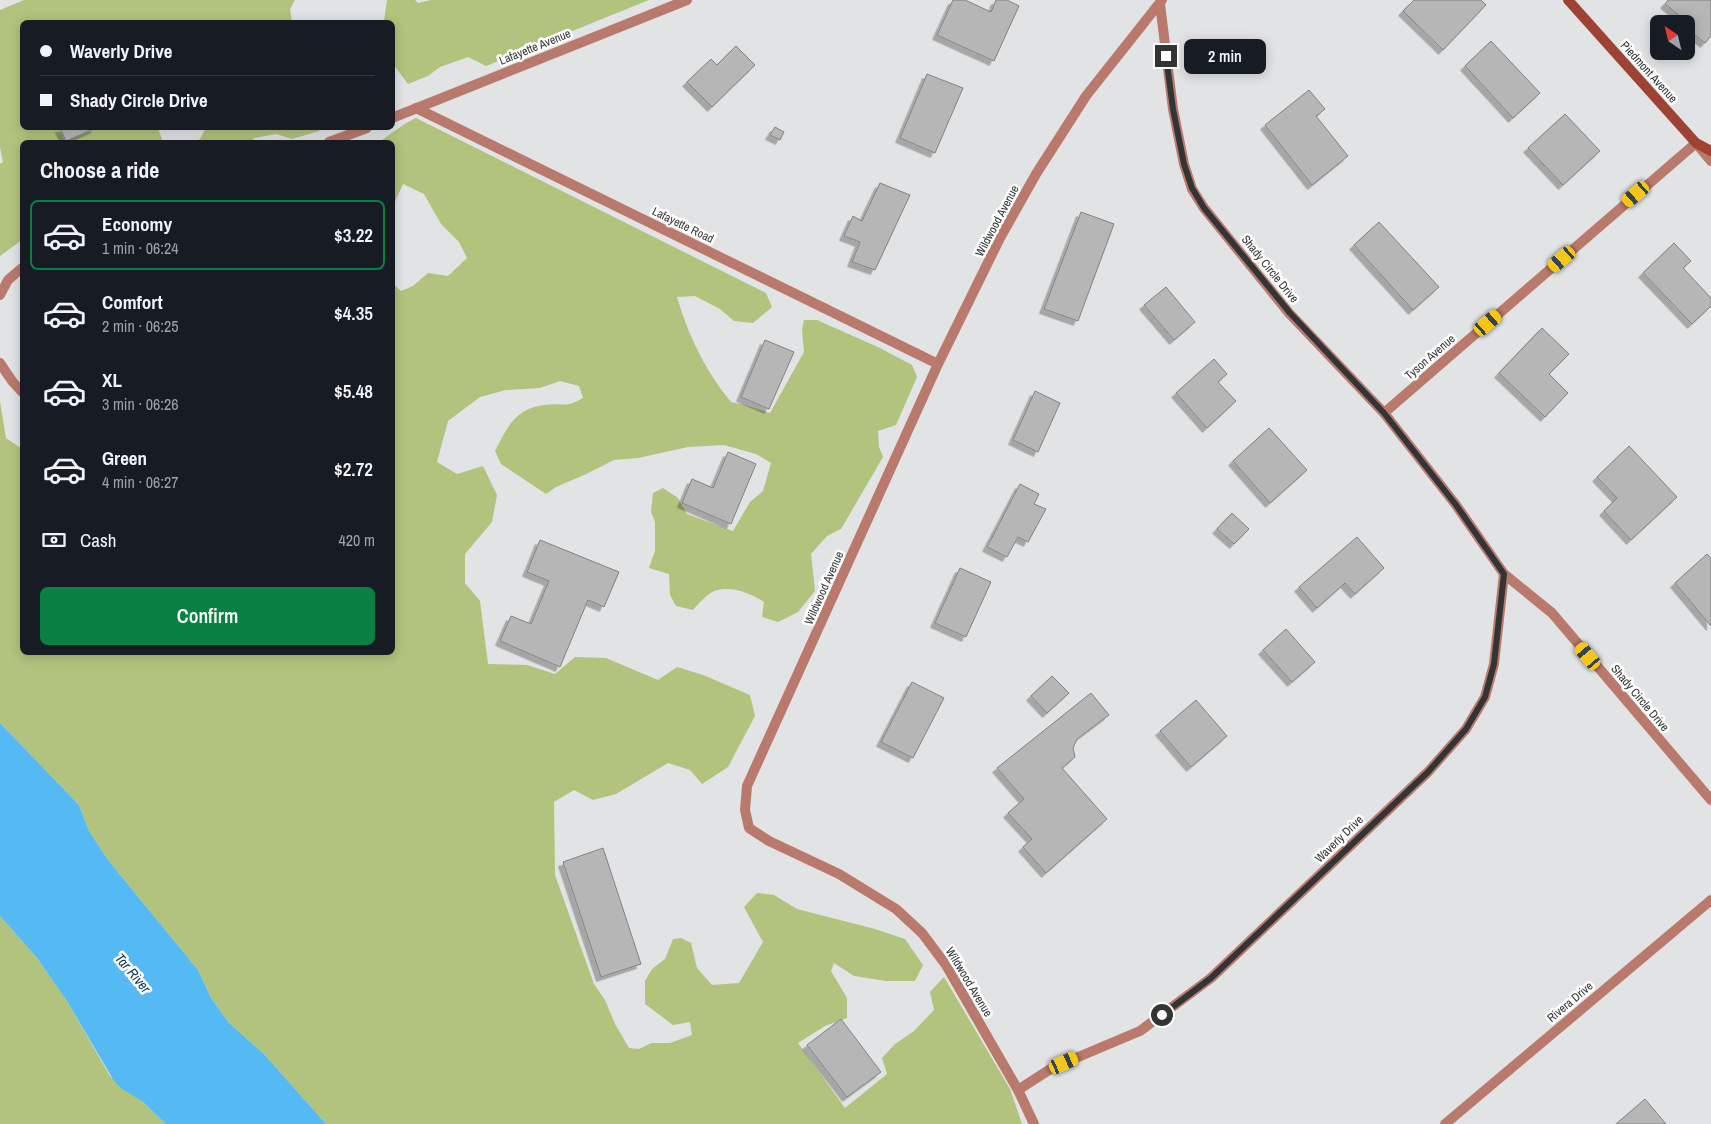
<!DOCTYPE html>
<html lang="en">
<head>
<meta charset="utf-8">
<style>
	:root { --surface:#171b24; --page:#20242c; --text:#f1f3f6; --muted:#9ea1a6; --line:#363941; --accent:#0b8043 }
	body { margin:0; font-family:"Archivo Narrow",sans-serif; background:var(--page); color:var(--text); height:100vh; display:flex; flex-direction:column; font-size:19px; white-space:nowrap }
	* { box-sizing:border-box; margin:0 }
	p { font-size:16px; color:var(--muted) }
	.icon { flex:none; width:28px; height:28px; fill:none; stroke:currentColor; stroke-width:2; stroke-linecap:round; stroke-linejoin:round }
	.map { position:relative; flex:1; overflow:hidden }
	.side { position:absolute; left:20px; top:140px; width:375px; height:515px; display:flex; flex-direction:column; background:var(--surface); border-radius:8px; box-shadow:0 2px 12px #0003 }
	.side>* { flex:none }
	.hud { position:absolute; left:20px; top:20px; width:375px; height:110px; border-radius:8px; box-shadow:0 2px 12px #0003; display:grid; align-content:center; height:110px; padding:0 20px; background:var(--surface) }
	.needle { width:32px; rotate:325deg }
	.fabs { position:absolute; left:1650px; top:15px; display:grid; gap:10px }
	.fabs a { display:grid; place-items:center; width:45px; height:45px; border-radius:8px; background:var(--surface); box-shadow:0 2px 12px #0003; font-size:25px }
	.end { position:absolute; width:22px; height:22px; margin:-11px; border:6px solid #333434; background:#fff; box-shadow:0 0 0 2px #fff }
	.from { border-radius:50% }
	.bubble { position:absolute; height:35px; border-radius:8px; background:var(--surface); box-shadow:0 2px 12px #0003; font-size:16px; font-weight:600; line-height:35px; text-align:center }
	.car { position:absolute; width:15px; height:30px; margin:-15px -8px; border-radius:6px; box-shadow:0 0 4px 1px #0007; background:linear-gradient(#f5c518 24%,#345 0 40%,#f5c518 0 76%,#345 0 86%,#f5c518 0) }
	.hud b { display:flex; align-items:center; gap:18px; height:48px; font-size:19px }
	.hud b+b { border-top:1px solid var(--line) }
	.hud i { width:12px; height:12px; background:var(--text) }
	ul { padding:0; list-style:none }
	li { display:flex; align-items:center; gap:15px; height:70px; margin:0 10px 8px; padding:0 10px; border:2px solid transparent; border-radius:8px }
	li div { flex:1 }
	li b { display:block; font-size:19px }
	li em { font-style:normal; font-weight:600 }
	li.current { border-color:var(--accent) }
	li>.icon { width:45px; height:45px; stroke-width:1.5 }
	h2 { padding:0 20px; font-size:22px; line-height:60px }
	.pay { display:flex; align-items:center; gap:12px; height:55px; padding:0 20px; font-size:19px }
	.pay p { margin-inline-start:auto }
	.action { display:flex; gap:10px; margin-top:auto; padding:10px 20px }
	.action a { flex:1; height:58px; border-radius:8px; background:var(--accent); color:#fff; font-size:20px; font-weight:600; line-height:58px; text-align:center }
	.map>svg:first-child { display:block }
	.green { fill:#b2c37d }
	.water { fill:#55baf3 }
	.building { fill:#b7b6b7; stroke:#828283; filter:url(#shadow) }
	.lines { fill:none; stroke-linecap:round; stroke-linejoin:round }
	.street { stroke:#b9796d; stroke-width:10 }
	.secondary { stroke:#9e4234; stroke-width:10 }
	.route { stroke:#333434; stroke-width:6 }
	.labels { text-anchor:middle; stroke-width:5; stroke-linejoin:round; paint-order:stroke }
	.street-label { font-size:12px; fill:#333434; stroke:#fff }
	.water-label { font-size:14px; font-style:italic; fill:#07344b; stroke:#fff }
</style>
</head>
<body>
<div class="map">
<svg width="1711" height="1124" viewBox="0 0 1711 1124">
	<defs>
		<filter id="shadow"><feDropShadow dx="-4.5" dy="4.5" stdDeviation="0" flood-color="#0004"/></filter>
	</defs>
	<rect width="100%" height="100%" fill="#e2e3e4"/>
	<g class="green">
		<polygon points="24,0 295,0 290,9 292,22 22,22 22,128 158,128 163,142 22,142 22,241 19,242 0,256 0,164 3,162 0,147 0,10"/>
		<polygon points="387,0 415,0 418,3 431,0 649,0 486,66 468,57 440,67 428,76 408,84 393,64 392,22 385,22 384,21"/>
		<path d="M 416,118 L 766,293 L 772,307 L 753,323 L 734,321 L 720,309 L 695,296 L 677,297 C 689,337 705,370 731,402 L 745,405 L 770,413 L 804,352 L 802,330 L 804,320 L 817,320 L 880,348 L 912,365 L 917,377 L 896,425 L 878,431 L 879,447 L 883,457 L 841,529 L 827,536 L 811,554 L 815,591 L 798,612 L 778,622 L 762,617 L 764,602 C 751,593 730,585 714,591 C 706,595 699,603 693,610 L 676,606 L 670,595 L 669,574 L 649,568 L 655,551 L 655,522 L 651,512 L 653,493 L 663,488 L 678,498 L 687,514 L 733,531 L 750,502 L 763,491 L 771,463 L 756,454 L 724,445 L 688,447 L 638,458 L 614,460 L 584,475 L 556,487 L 546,494 L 501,464 L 495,451 C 507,427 516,408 545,405 C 563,402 565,409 583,398 L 579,386 L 560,381 L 540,388 L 506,390 L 480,397 L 448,421 L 437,462 L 457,474 L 483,466 L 497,495 L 492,522 L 465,554 L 465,583 L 480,601 L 488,664 L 527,665 L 555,674 L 575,657 L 606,658 L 658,680 L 677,667 L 703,675 L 750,695 L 755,716 L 728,767 L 702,784 L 690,770 L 668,763 L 616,794 L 593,800 L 574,790 L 554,802 L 555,875 L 594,984 L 605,1000 L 615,1024 L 629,1048 L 639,1049 L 651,1043 L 670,1043 L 692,1035 L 690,1022 L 673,1025 L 645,1004 L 645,981 L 652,969 L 665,959 L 673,939 L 681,938 L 691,943 L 697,968 L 712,985 L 739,983 L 763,942 L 744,907 L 757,893 L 774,895 L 797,909 L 875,929 L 905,939 L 923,965 L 915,981 L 886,981 L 854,976 L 834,963 L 831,971 L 847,998 L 847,1018 L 825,1026 L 798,1043 L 845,1108 L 887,1074 L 882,1058 L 895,1044 L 914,1031 L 934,1010 L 930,992 L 944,977 L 1010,1089 L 1022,1124 L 326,1124 L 264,1054 L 229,1023 L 211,998 L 198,970 L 108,860 L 89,831 L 79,805 L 0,723 L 0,401 L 6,438 L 22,449 L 22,652 L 392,652 L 393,284 L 401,291 L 413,286 L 428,273 L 448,276 L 467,258 L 459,242 L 441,224 L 424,194 L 403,184 L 393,206 L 392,142 L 379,142 L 406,123 Z"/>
		<polygon points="206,128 319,128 319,131 292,139 276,134 255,138 249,142 198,142"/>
		<polygon points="0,916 37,958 67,1001 110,1076 142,1101 166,1124 0,1124"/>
	</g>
	<polygon class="water" points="0,723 79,805 89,831 108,860 198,970 211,998 229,1023 264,1054 326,1124 166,1124 142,1101 122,1089 114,1081 67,1001 37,958 0,916"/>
	<g class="building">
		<polygon points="953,0 965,0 991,12 996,0 1007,0 1019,6 994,61 937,35"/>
		<polygon points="1414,0 1481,0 1486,5 1443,50 1403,11"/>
		<polygon points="1668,0 1711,0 1711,36 1705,43 1686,28 1686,24 1682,24 1685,20 1665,4"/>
		<polygon points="1491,41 1540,93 1513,118 1465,66"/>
		<polygon points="736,46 755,65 712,107 687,82 711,59 717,65"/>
		<polygon points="927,74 963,88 935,153 900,138"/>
		<polygon points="1309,90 1325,109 1316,116 1348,156 1312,185 1265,125"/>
		<polygon points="1565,114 1600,151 1563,185 1528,148"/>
		<polygon points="775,127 784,132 780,140 770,135"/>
		<polygon points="60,128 96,128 66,141"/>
		<polygon points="880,183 910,195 875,270 852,262 860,242 844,236 853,216 862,221"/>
		<polygon points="1081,212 1114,224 1078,321 1044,309"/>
		<polygon points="1379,222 1439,287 1413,310 1354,245"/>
		<polygon points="1674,243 1691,261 1683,268 1711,298 1711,306 1692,324 1643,273"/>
		<polygon points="1166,287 1195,322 1174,340 1144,305"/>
		<polygon points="1542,328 1569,354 1549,374 1568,393 1545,417 1499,373"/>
		<polygon points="765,340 794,352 769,409 741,397"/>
		<polygon points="1214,359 1227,374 1218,382 1236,401 1207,428 1176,393"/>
		<polygon points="1035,391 1060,403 1038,452 1013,440"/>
		<polygon points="1269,428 1307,470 1270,503 1233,461"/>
		<polygon points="1629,446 1677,497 1631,540 1604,511 1617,498 1597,477"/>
		<polygon points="728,452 756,464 731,524 682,503 692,479 713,488"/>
		<polygon points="1020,484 1039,494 1034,504 1046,509 1028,542 1018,537 1007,557 987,547"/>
		<polygon points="1232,513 1249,529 1234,544 1217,529"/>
		<polygon points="1357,537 1384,568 1355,594 1345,583 1317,608 1299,587"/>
		<polygon points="540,540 619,572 604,607 588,600 560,667 500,641 511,616 531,624 549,581 527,572"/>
		<polygon points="1707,554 1711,558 1711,626 1675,583"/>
		<polygon points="960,568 991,582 966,637 935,623"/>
		<polygon points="1286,629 1315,662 1292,682 1263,650"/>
		<polygon points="1052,676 1069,693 1047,713 1031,696"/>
		<polygon points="912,682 944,698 913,758 881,742"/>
		<polygon points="1091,693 1109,715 1077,739 1073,748 1075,757 1062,768 1107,819 1046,873 1023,847 1032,839 1008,813 1024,799 997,768"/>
		<polygon points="1196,700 1227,736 1191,767 1160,731"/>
		<polygon points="603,848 641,964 601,977 563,862"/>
		<polygon points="841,1019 881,1072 847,1097 807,1045"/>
		<polygon points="1645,1099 1666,1124 1616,1124"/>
	</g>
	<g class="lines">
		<g class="street">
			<polyline points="1160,4 1173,109 1184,164 1192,189 1204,208 1289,313 1384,413 1456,505 1504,574 1552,613 1711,800"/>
			<polyline points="416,108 938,364"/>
			<polyline points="392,118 687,0"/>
			<polyline points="329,142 367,128"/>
			<polyline points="0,295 8,280 22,268"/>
			<polyline points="0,363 12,381 22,392"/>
			<polyline points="1384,413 1696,143 1711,161"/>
			<polyline points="1018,1090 1052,1068 1140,1031 1211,978 1428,772 1466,729 1485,697 1494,664 1504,574"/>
			<polyline points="1034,1124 1018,1090 946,965 922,933 896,909 839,874 769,841 749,828 745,810 747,786 938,364 1000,238 1036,174 1086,96 1162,0"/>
			<polyline points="1445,1124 1711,900"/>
		</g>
		<polyline class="secondary" points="1568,0 1696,143 1711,151"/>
	</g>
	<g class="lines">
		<polyline class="route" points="1162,1015 1211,978 1428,772 1466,729 1485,697 1494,664 1504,574 1456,505 1384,413 1290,313 1204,208 1192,188 1184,164 1173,109 1166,56"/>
	</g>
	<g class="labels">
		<g class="street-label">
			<text transform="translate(535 47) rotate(-22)" y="4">Lafayette Avenue</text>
			<text transform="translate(1649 72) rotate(48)" y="4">Piedmont Avenue</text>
			<text transform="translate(997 221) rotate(-62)" y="4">Wildwood Avenue</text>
			<text transform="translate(683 225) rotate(26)" y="4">Lafayette Road</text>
			<text transform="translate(1270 269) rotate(51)" y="4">Shady Circle Drive</text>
			<text transform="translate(1430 357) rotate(-41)" y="4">Tyson Avenue</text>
			<text transform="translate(824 588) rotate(-66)" y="4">Wildwood Avenue</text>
			<text transform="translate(1640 698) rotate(50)" y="4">Shady Circle Drive</text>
			<text transform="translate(1339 839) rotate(-44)" y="4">Waverly Drive</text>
			<text transform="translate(969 982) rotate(59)" y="4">Wildwood Avenue</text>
			<text transform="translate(1570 1002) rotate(-40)" y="4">Rivera Drive</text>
		</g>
		<g class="water-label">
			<text transform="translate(133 973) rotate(50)" y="5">Tar River</text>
		</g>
	</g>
</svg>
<div class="fabs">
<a><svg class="needle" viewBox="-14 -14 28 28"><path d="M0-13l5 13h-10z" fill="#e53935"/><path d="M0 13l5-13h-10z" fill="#9ea1a6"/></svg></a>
</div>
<i class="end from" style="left:1162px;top:1015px"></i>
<i class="end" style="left:1166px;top:56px"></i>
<div class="bubble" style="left:1184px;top:39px;width:82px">2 min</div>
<i class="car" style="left:1636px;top:194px;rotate:229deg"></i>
<i class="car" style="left:1562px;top:259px;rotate:229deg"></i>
<i class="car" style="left:1488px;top:323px;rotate:49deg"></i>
<i class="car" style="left:1588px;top:656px;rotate:320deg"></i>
<i class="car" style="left:1064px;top:1063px;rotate:66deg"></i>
<div class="hud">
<b><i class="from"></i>Waverly Drive</b>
<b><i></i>Shady Circle Drive</b>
</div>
<section class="side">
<h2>Choose a ride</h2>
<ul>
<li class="current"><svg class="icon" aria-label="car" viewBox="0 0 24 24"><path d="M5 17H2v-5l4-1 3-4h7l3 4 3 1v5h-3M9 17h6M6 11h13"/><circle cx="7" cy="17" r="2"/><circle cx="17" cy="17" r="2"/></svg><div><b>Economy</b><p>1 min · 06:24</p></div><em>$3.22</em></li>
<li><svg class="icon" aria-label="car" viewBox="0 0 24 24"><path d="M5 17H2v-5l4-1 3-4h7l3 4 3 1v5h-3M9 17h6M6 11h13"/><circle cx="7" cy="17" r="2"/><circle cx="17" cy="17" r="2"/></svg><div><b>Comfort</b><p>2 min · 06:25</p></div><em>$4.35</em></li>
<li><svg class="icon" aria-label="car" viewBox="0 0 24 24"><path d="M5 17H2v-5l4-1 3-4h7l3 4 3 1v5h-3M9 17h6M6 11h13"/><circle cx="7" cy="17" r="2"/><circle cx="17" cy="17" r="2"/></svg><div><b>XL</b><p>3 min · 06:26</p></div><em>$5.48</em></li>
<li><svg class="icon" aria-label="car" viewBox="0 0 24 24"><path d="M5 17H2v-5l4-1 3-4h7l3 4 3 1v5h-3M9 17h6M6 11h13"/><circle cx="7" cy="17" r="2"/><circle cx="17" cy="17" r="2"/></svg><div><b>Green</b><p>4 min · 06:27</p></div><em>$2.72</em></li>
</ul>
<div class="pay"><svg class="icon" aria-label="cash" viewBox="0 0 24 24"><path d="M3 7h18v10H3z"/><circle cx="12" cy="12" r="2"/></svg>Cash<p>420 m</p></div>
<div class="action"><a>Confirm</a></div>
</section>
</div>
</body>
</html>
